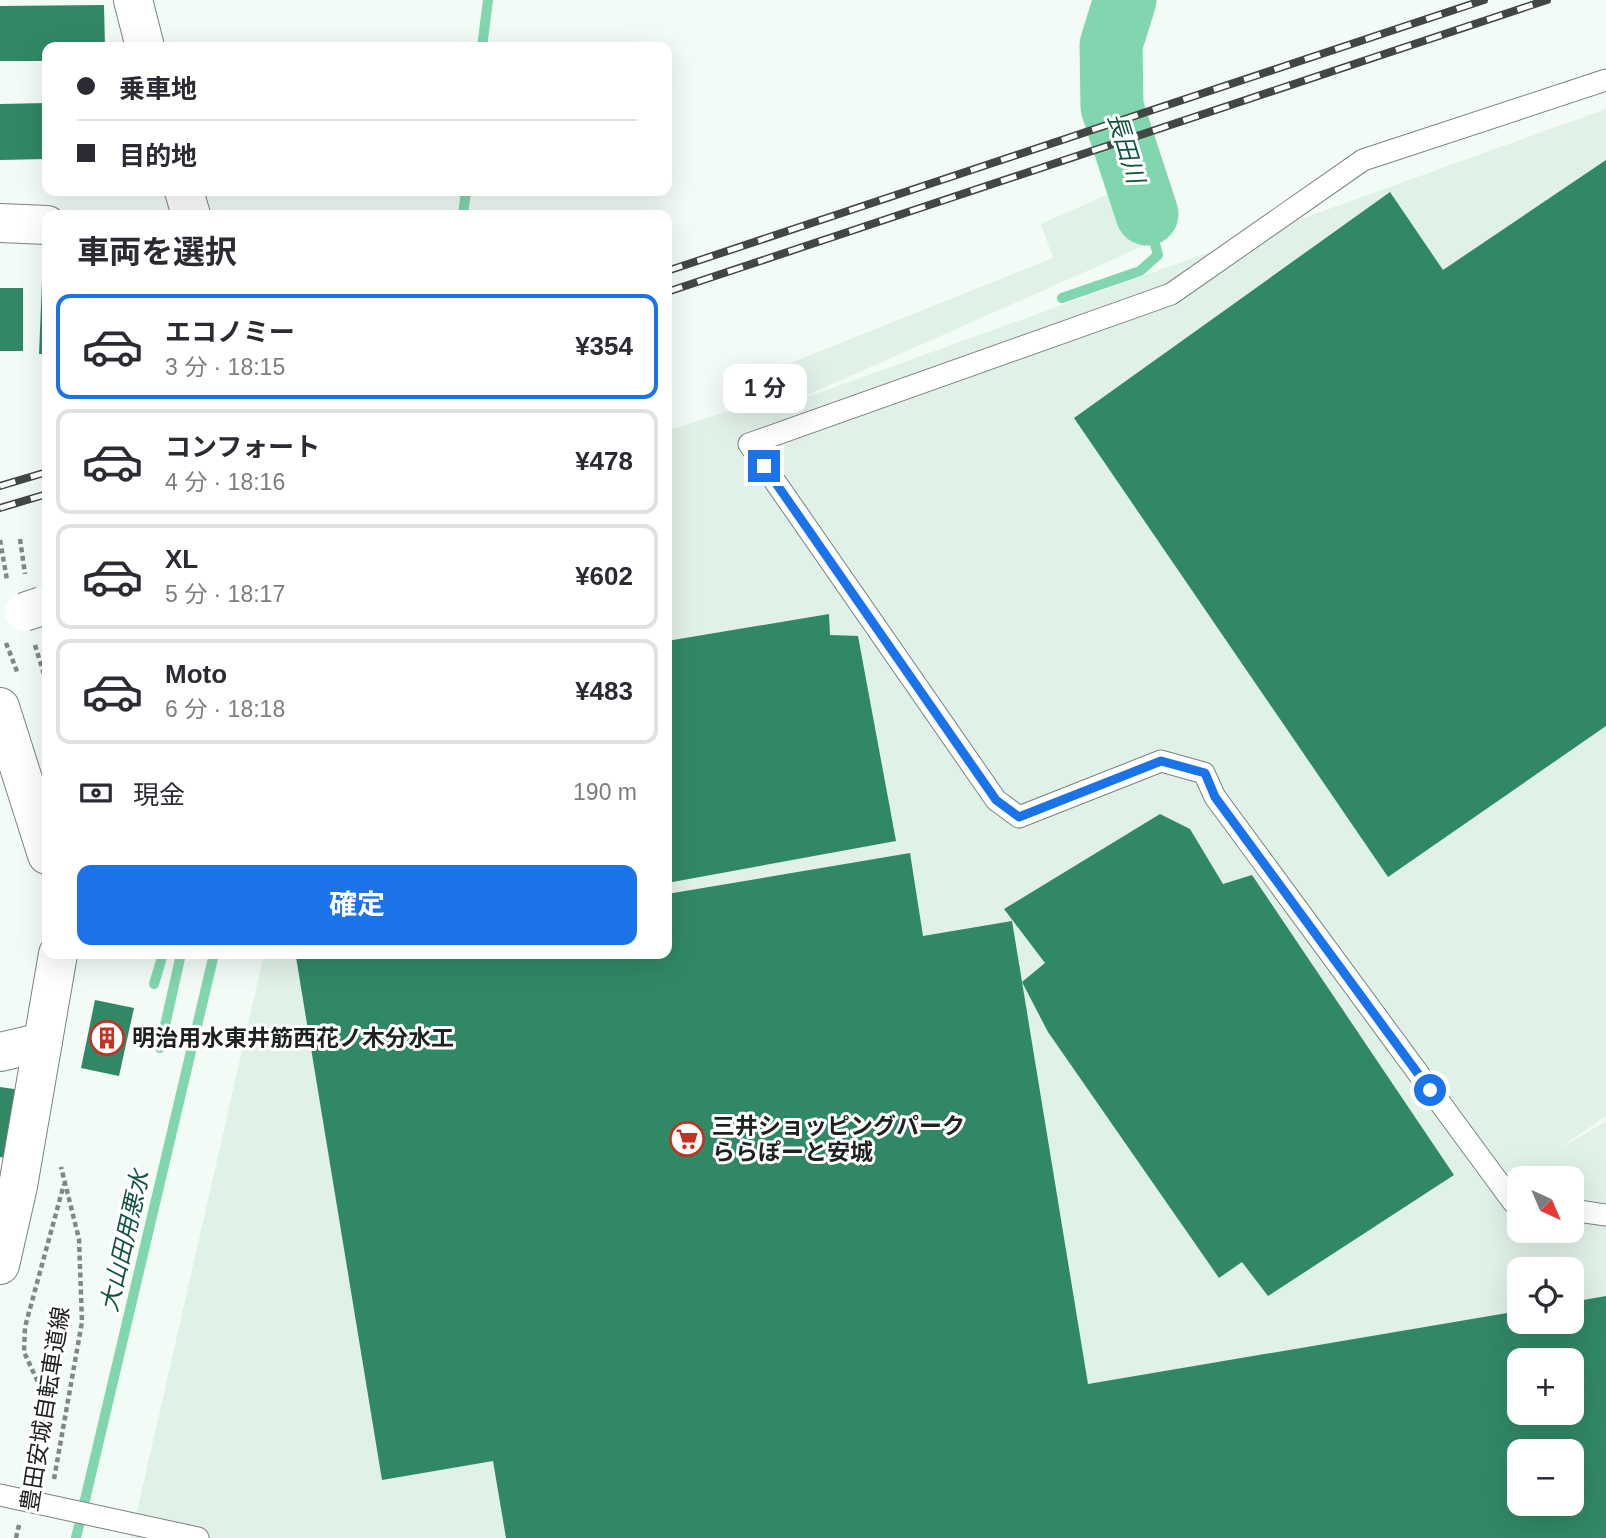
<!DOCTYPE html>
<html lang="ja">
<head>
<meta charset="utf-8">
<style>
	:root { --surface:#fff; --page:#f7f7f7; --text:#2b2b33; --muted:#7c7c81; --line:#e1e1e2; --accent:#1a73e8 }
	body { margin:0; font-family:Arial,"Noto Sans JP",sans-serif; background:var(--page); color:var(--text); height:100vh; display:flex; flex-direction:column; font-size:26px; white-space:nowrap }
	* { box-sizing:border-box; margin:0 }
	p { font-size:23px; color:var(--muted) }
	.icon { flex:none; width:38px; height:38px; fill:none; stroke:currentColor; stroke-width:2; stroke-linecap:round; stroke-linejoin:round }
	.map { position:relative; flex:1; overflow:hidden }
	.details { position:absolute; left:42px; top:210px; width:630px; height:749px; display:flex; flex-direction:column; background:var(--surface); border-radius:14px; box-shadow:0 7px 28px #0002 }
	.details>* { flex:none }
	.guide { position:absolute; left:42px; top:42px; width:630px; height:154px; border-radius:14px; box-shadow:0 7px 28px #0002; display:grid; align-content:center; height:154px; padding:0 35px; background:var(--surface) }
	.needle { width:46px; rotate:136deg }
	.buttons { position:absolute; left:1507px; top:1166px; display:grid; gap:14px }
	.buttons a { display:grid; place-items:center; width:77px; height:77px; border-radius:14px; background:var(--surface); box-shadow:0 7px 28px #0002; font-size:35px }
	.end { position:absolute; width:32px; height:32px; margin:-16px; border:9px solid #1a73e8; background:#fff; box-shadow:0 0 0 4px #fff }
	.from { border-radius:50% }
	.bubble { position:absolute; height:49px; border-radius:14px; background:var(--surface); box-shadow:0 7px 28px #0002; font-size:23px; font-weight:700; line-height:49px; text-align:center }
	.guide b { display:flex; align-items:center; gap:24px; height:66px; font-size:26px }
	.guide b+b { border-top:2px solid var(--line) }
	.guide i { width:18px; height:18px; background:var(--text) }
	ul { padding:0; list-style:none }
	li { display:flex; align-items:center; gap:21px; height:105px; margin:0 14px 10px; padding:0 21px; border:4px solid var(--line); border-radius:14px }
	li div { flex:1 }
	li b { display:block; font-size:26px }
	li em { font-style:normal; font-weight:700 }
	li.current { border-color:var(--accent) }
	li>.icon { width:63px; height:63px; stroke-width:1.5 }
	h2 { padding:0 35px; font-size:32px; line-height:84px }
	.pay { display:flex; align-items:center; gap:18px; height:77px; padding:0 35px; font-size:26px }
	.pay p { margin-inline-start:auto }
	.cta { display:flex; gap:14px; margin-top:auto; padding:14px 35px }
	.cta a { flex:1; height:80px; border-radius:14px; background:var(--accent); color:#fff; font-size:28px; font-weight:700; line-height:80px; text-align:center }
	.map>svg:first-child { display:block }
	.built { fill:#e0f1e8; fill-rule:evenodd }
	.lines { fill:none; stroke-linecap:round; stroke-linejoin:round }
	.stream { stroke:#81d5af; stroke-width:10 }
	.river { stroke:#81d5af; stroke-width:63 }
	.building { fill:#318865; fill-rule:evenodd }
	.service-casing { stroke:#7b837f; stroke-width:23 }
	.minor-casing { stroke:#7b837f; stroke-width:40 }
	.path { stroke:#818784; stroke-width:4.5; stroke-dasharray:5 3.5; stroke-linecap:butt }
	.service { stroke:#fff; stroke-width:21 }
	.minor { stroke:#fff; stroke-width:38 }
	.rail-casing { stroke:#424745; stroke-width:8 }
	.rail { stroke:#fff; stroke-width:5; stroke-dasharray:16; stroke-linecap:butt }
	.minor-bridge-casing { stroke:#7b837f; stroke-width:40; stroke-linecap:butt }
	.minor-bridge { stroke:#fff; stroke-width:38 }
	.route { stroke:#1a73e8; stroke-width:9 }
	.labels { text-anchor:middle; stroke-width:6; stroke-linejoin:round; paint-order:stroke }
	.poi-label { font-size:23px; font-weight:bold; fill:#1d211f; stroke:#fff; text-anchor:start }
	.street-label { font-size:23px; fill:#1d211f; stroke:#fff }
	.water-label { font-size:24px; font-style:italic; fill:#10543b; stroke:#fff }
</style>
</head>
<body>
<div class="map">
<svg width="1606" height="1538" viewBox="0 0 1606 1538">
	<rect width="100%" height="100%" fill="#f2fbf6"/>
	<path class="built" d="M 1606,109 L 1606,1116 L 1556,1151 L 1606,1121 L 1606,1538 L 131,1538 L 264,954 L 667,954 L 667,431 L 756,402 L 756,377 L 1053,258 L 1041,224 L 1124,187 L 1143,246 L 785,405 ZM 1519,1178 L 1572,1178 L 1572,1230 L 1519,1230 ZM 1519,1269 L 1572,1269 L 1572,1321 L 1519,1321 ZM 1519,1360 L 1572,1360 L 1572,1412 L 1519,1412 ZM 1519,1451 L 1572,1451 L 1572,1503 L 1519,1503 Z"/>
	<g class="lines">
		<g class="stream">
			<polyline points="482,47 488,0"/>
			<polyline points="463,215 466,191"/>
			<polyline points="1062,298 1140,271 1158,255 1147,214"/>
			<polyline points="154,984 163,954"/>
			<polyline points="160,1048 181,954"/>
			<polyline points="76,1538 214,954"/>
		</g>
		<polyline class="river" points="1125,0 1111,45 1112,107 1147,214"/>
	</g>
	<g class="building">
		<polygon points="104,5 105,47 47,47 47,61 0,61 0,6"/>
		<polygon points="47,103 47,159 0,160 0,104"/>
		<polygon points="1606,160 1606,726 1388,877 1074,418 1390,192 1443,270"/>
		<polygon points="42,282 47,282 47,354 39,354"/>
		<rect x="0" y="288" width="23" height="63"/>
		<polygon points="829,614 830,635 858,636 896,841 667,883 667,641"/>
		<polygon points="1160,814 1190,829 1223,884 1252,875 1454,1175 1268,1296 1242,1262 1219,1278 1048,1032 1022,982 1045,963 1004,909"/>
		<path d="M 910,853 L 923,936 L 1012,921 L 1088,1384 L 1519,1311 L 1519,1321 L 1572,1321 L 1572,1302 L 1606,1296 L 1606,1538 L 506,1538 L 493,1461 L 382,1480 L 296,957 L 312,954 L 667,954 L 667,894 ZM 1519,1360 L 1572,1360 L 1572,1412 L 1519,1412 ZM 1519,1451 L 1572,1451 L 1572,1503 L 1519,1503 Z"/>
		<polygon points="95,1000 134,1008 119,1076 81,1068"/>
		<polygon points="0,1087 21,1090 10,1158 0,1157"/>
	</g>
	<g class="lines">
		<g class="service-casing">
			<g id="service">
				<polyline points="1519,1203 1513,1202 1215,797 1204,773 1161,761 1019,817 996,800 749,444 1171,294 1363,160 1606,80"/>
				<polyline points="1572,1210 1606,1215"/>
				<polyline points="0,1495 198,1538"/>
			</g>
		</g>
		<g class="minor-casing">
			<g id="minor">
				<polyline points="133,0 145,47"/>
				<polyline points="184,191 191,215"/>
				<polyline points="0,223 47,225"/>
				<polyline points="0,707 47,855"/>
				<polyline points="0,1052 43,1042"/>
				<polyline points="0,1265 18,1186 58,954"/>
			</g>
		</g>
		<g class="path">
			<polyline points="20,539 25,574"/>
			<polyline points="0,540 7,580"/>
			<polyline points="6,643 18,674"/>
			<polyline points="35,645 47,684"/>
			<polyline points="31,1472 45,1411 43,1393 24,1352 25,1327 64,1184"/>
			<polyline points="54,1479 82,1322 79,1239 61,1167"/>
			<polyline points="16,1538 19,1525"/>
		</g>
		<use href="#service" class="service"/>
		<use href="#minor" class="minor"/>
		<g class="rail-casing">
			<g id="rail">
				<polyline points="667,271 1484,0"/>
				<polyline points="667,292 1547,0"/>
				<polyline points="0,486 47,472"/>
				<polyline points="0,508 47,494"/>
			</g>
		</g>
		<use href="#rail" class="rail"/>
		<g class="minor-bridge-casing">
			<polyline id="minor-bridge" points="24,612 42,606"/>
		</g>
		<use href="#minor-bridge" class="minor-bridge"/>
	</g>
	<g class="lines">
		<polyline class="route" points="764,466 996,800 1019,817 1161,761 1205,773 1215,797 1430,1090"/>
	</g>
	<defs>
		<g id="building-ring" transform="scale(1.75)"><circle r="9.5" fill="#fff" stroke="#c03324" stroke-width="1.5"/><path d="M-4-6H4V6H1V3H-1V6H-4ZM-2.5-4.3h1.7v1.8h-1.7ZM.8-4.3h1.7v1.8H.8ZM-2.5-1h1.7V.8h-1.7ZM.8-1h1.7V.8H.8Z" fill="#c03324"/></g>
		<g id="supermarket-ring" transform="scale(1.75)"><circle r="9.5" fill="#fff" stroke="#c03324" stroke-width="1.5"/><path d="M-6-5.5h2.5l.6 2H6L4.5 2H-2.5L-4.4-4H-6ZM-1.5 3.2a1.3 1.3 0 1 0 .1 0ZM3 3.2a1.3 1.3 0 1 0 .1 0Z" fill="#c03324"/></g>
	</defs>
	<g fill-rule="evenodd">
		<use href="#building-ring" x="107" y="1038"/>
		<use href="#supermarket-ring" x="687" y="1139"/>
	</g>
	<g class="labels">
		<g class="poi-label">
			<text x="132" y="1046">明治用水東井筋西花ノ木分水工</text>
			<text x="712" y="1134">三井ショッピングパーク<tspan x="712" dy="26">ららぽーと安城</tspan></text>
		</g>
		<g class="street-label">
			<text transform="translate(45 1409) rotate(-81)" y="8">豊田安城自転車道線</text>
		</g>
		<g class="water-label">
			<text transform="translate(1126 148) rotate(73)" y="8">長田川</text>
			<text transform="translate(125 1241) rotate(-77)" y="8">大山田用悪水</text>
		</g>
	</g>
</svg>
<div class="buttons">
<a><svg class="needle" viewBox="-14 -14 28 28"><path d="M0-13l5 13h-10z" fill="#e53935"/><path d="M0 13l5-13h-10z" fill="#7c7c81"/></svg></a>
<a><svg class="icon" aria-label="locate" viewBox="0 0 24 24"><circle cx="12" cy="12" r="6"/><path d="M12 2v4M12 18v4M2 12h4M18 12h4"/></svg></a>
<a>+</a>
<a>−</a>
</div>
<i class="end from" style="left:1430px;top:1090px"></i>
<i class="end" style="left:764px;top:466px"></i>
<div class="bubble" style="left:723px;top:364px;width:84px">1 分</div>
<div class="guide">
<b><i class="from"></i>乗車地</b>
<b><i></i>目的地</b>
</div>
<section class="details">
<h2>車両を選択</h2>
<ul>
<li class="current"><svg class="icon" aria-label="car" viewBox="0 0 24 24"><path d="M5 17H2v-5l4-1 3-4h7l3 4 3 1v5h-3M9 17h6M6 11h13"/><circle cx="7" cy="17" r="2"/><circle cx="17" cy="17" r="2"/></svg><div><b>エコノミー</b><p>3 分 · 18:15</p></div><em>¥354</em></li>
<li><svg class="icon" aria-label="car" viewBox="0 0 24 24"><path d="M5 17H2v-5l4-1 3-4h7l3 4 3 1v5h-3M9 17h6M6 11h13"/><circle cx="7" cy="17" r="2"/><circle cx="17" cy="17" r="2"/></svg><div><b>コンフォート</b><p>4 分 · 18:16</p></div><em>¥478</em></li>
<li><svg class="icon" aria-label="car" viewBox="0 0 24 24"><path d="M5 17H2v-5l4-1 3-4h7l3 4 3 1v5h-3M9 17h6M6 11h13"/><circle cx="7" cy="17" r="2"/><circle cx="17" cy="17" r="2"/></svg><div><b>XL</b><p>5 分 · 18:17</p></div><em>¥602</em></li>
<li><svg class="icon" aria-label="car" viewBox="0 0 24 24"><path d="M5 17H2v-5l4-1 3-4h7l3 4 3 1v5h-3M9 17h6M6 11h13"/><circle cx="7" cy="17" r="2"/><circle cx="17" cy="17" r="2"/></svg><div><b>Moto</b><p>6 分 · 18:18</p></div><em>¥483</em></li>
</ul>
<div class="pay"><svg class="icon" aria-label="cash" viewBox="0 0 24 24"><path d="M3 7h18v10H3z"/><circle cx="12" cy="12" r="2"/></svg>現金<p>190 m</p></div>
<div class="cta"><a>確定</a></div>
</section>
</div>
</body>
</html>
